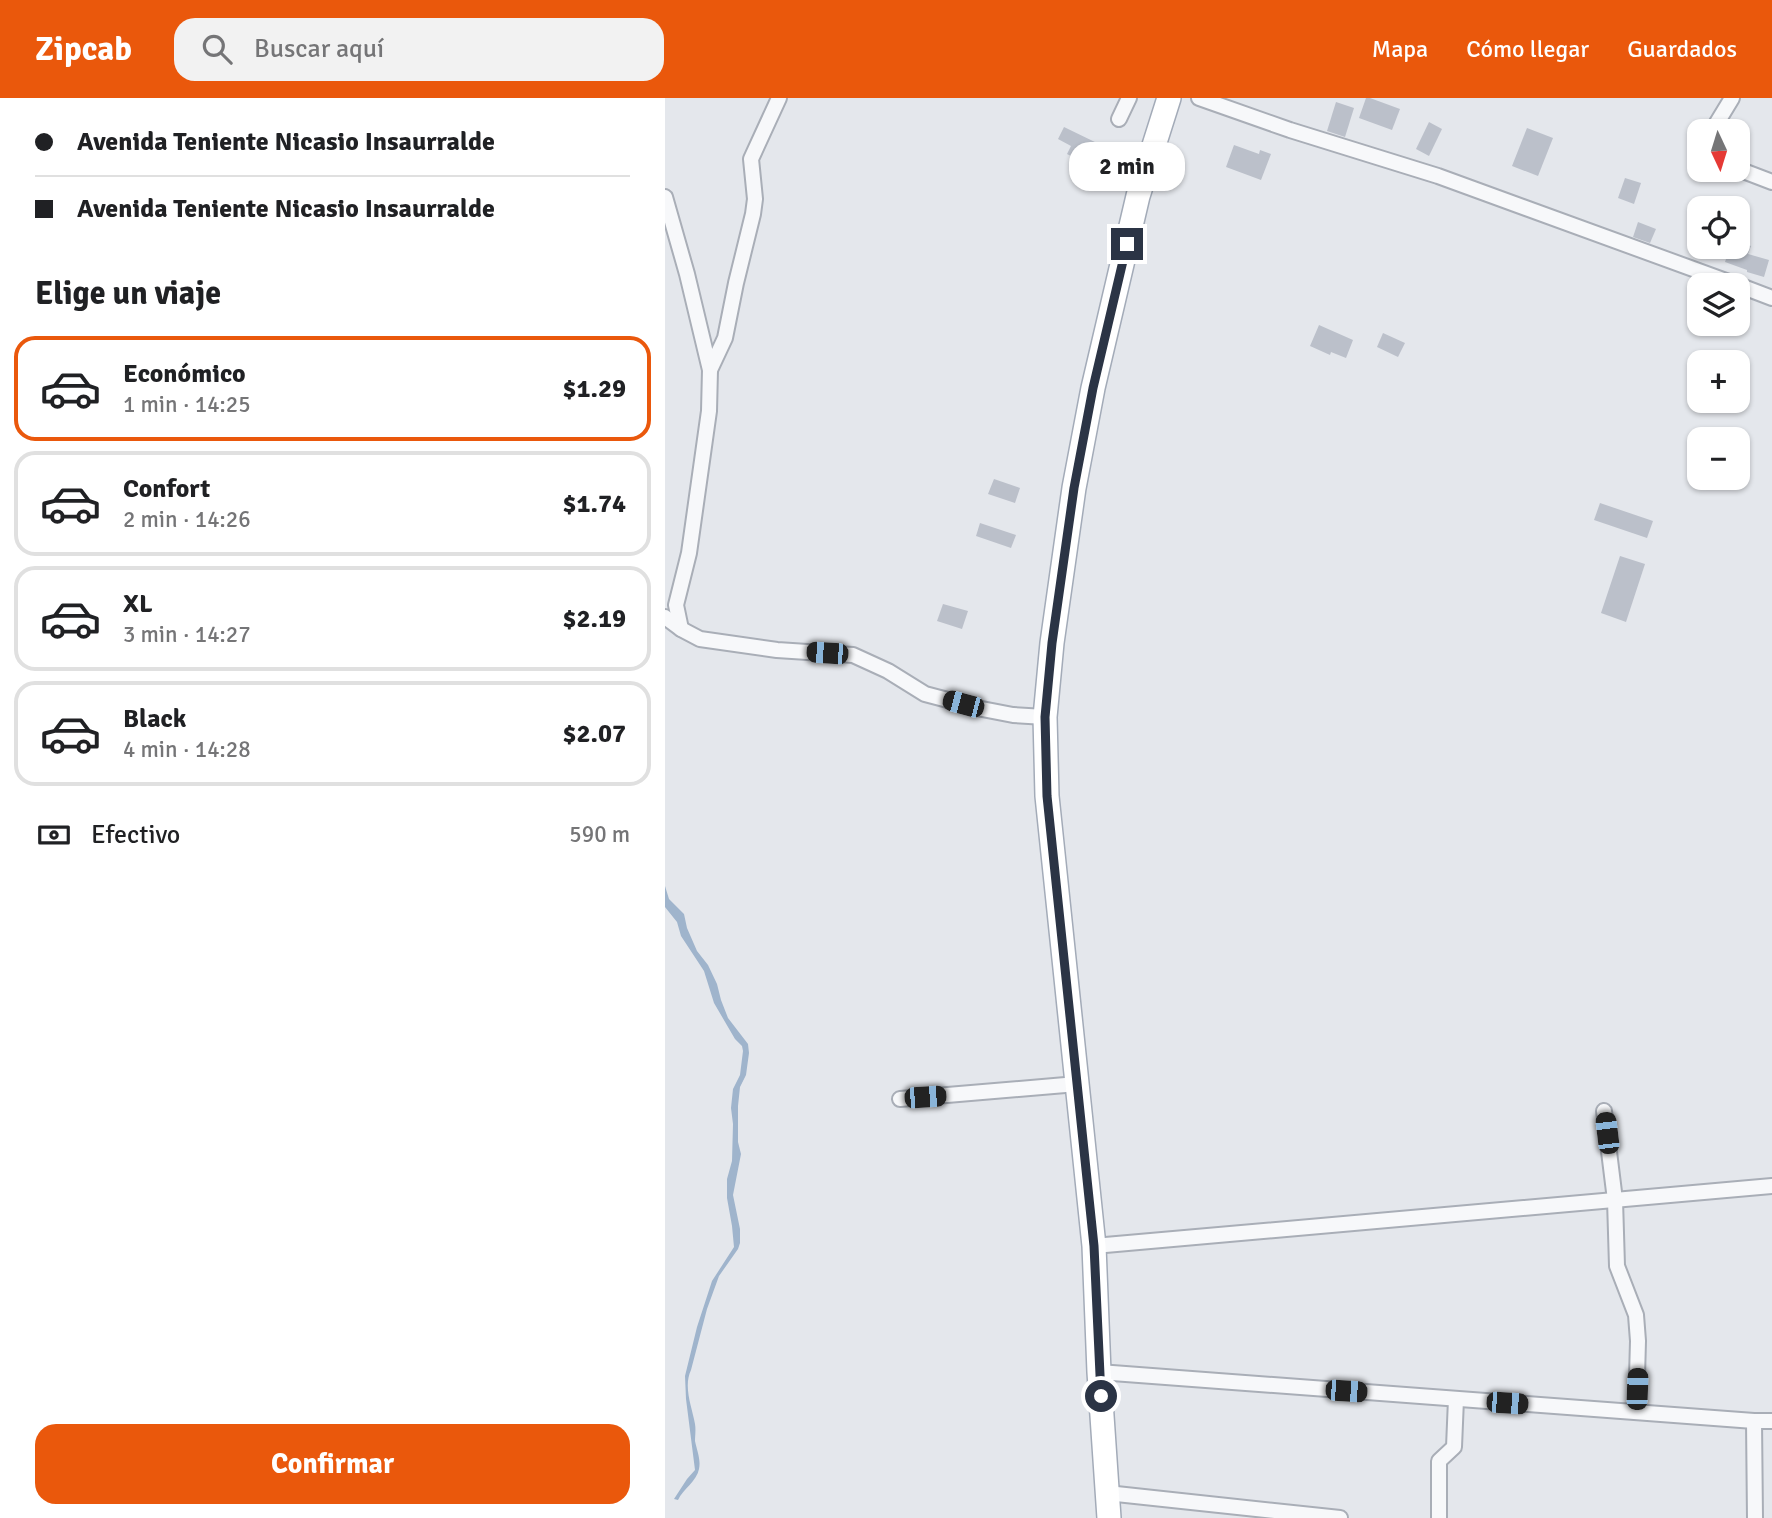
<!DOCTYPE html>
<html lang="es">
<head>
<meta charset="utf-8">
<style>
	:root { --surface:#fff; --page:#f2f2f2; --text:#202124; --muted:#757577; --line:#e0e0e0; --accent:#ea580c }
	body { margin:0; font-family:Signika,sans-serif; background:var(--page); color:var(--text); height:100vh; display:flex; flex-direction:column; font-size:26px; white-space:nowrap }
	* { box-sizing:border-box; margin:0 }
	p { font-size:23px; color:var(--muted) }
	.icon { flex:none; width:38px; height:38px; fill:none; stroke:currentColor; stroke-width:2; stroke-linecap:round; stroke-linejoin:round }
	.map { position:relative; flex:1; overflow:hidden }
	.drawer { display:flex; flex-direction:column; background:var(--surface); width:665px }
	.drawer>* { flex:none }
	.hud { display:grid; align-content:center; height:154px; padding:0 35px; background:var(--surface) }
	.needle { width:46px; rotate:176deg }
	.tools { position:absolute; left:1022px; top:21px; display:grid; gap:14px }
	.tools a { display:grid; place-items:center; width:63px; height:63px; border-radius:14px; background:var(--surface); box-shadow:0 2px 5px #0004; font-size:35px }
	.end { position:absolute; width:32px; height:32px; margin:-16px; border:9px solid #2b3445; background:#fff; box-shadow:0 0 0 4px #fff }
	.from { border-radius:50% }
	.bubble { position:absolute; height:49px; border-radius:21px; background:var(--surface); box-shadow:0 2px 5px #0004; font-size:23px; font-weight:800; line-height:49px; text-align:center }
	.car { position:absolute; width:21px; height:42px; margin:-21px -10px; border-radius:9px; box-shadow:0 0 5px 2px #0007; background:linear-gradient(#222 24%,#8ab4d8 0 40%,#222 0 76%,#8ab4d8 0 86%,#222 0) }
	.hud b { display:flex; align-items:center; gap:24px; height:66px; font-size:26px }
	.hud b+b { border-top:2px solid var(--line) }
	.hud i { width:18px; height:18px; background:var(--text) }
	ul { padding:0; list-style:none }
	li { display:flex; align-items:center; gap:21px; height:105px; margin:0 14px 10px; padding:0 21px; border:4px solid var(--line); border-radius:21px }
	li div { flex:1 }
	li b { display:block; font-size:26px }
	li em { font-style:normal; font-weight:800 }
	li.active { border-color:var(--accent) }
	li>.icon { width:63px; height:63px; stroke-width:1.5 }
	h2 { padding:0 35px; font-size:32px; line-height:84px }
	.pay { display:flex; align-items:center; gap:18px; height:77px; padding:0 35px; font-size:26px }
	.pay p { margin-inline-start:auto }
	.button { display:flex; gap:14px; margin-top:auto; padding:14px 35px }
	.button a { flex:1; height:80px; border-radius:21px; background:var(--accent); color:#fff; font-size:28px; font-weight:800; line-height:80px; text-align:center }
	header { display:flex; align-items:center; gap:42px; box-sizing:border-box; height:98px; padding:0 35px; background:var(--accent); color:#fff }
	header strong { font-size:33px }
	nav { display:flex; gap:38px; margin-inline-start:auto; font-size:24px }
	.search { width:490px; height:63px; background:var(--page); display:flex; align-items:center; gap:18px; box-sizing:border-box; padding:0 24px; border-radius:21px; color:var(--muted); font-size:26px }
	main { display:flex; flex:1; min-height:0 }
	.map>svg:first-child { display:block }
	.water { fill:#9fb4cc }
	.building { fill:#bbc0ca }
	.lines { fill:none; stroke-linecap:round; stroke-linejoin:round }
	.street-casing { stroke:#a9aeb7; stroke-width:18 }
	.primary-casing { stroke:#a3abb8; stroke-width:26 }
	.street { stroke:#f7f8fa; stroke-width:14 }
	.primary { stroke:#fff; stroke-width:23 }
	.route { stroke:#2b3445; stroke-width:9 }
</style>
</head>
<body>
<header>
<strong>Zipcab</strong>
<div class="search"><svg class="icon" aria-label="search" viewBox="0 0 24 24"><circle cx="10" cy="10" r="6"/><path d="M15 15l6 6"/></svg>Buscar aquí</div>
<nav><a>Mapa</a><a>Cómo llegar</a><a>Guardados</a></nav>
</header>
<main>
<section class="drawer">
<div class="hud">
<b><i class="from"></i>Avenida Teniente Nicasio Insaurralde</b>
<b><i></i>Avenida Teniente Nicasio Insaurralde</b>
</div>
<h2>Elige un viaje</h2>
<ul>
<li class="active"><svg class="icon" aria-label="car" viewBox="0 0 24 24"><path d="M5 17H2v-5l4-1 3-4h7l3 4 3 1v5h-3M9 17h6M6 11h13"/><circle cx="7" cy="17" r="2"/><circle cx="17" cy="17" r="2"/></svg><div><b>Económico</b><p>1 min · 14:25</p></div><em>$1.29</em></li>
<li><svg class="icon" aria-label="car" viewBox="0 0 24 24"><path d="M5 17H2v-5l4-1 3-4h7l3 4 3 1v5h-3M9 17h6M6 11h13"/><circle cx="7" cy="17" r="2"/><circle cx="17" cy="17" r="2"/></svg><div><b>Confort</b><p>2 min · 14:26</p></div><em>$1.74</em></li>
<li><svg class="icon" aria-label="car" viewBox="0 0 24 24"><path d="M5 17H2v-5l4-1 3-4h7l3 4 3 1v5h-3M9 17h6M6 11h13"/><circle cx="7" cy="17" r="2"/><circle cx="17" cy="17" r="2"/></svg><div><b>XL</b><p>3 min · 14:27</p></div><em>$2.19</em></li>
<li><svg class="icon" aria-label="car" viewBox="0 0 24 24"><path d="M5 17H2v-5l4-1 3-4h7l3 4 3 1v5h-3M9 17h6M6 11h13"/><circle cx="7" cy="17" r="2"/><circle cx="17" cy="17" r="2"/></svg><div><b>Black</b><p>4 min · 14:28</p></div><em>$2.07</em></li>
</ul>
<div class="pay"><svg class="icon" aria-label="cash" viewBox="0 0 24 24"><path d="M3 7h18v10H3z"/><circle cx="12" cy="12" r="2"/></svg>Efectivo<p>590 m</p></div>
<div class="button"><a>Confirmar</a></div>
</section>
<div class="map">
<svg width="1107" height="1420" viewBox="0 0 1107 1420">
	<rect width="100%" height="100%" fill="#e4e7ec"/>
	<path class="water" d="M 0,788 L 4,801 L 19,816 L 22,830 L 32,853 L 43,867 L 52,886 L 56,902 L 63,920 L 83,946 L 84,955 L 81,977 L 75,989 L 73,1008 L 73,1044 L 76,1056 L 68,1097 L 75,1131 L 75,1145 L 73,1151 L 54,1178 L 42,1211 L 26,1272 C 18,1289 27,1309 30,1326 C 31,1332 30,1338 30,1343 C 32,1353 36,1361 34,1371 C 32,1383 18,1391 13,1402 L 9,1401 L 22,1381 L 30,1372 L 21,1301 L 20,1278 L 32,1229 L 47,1183 L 69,1149 L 67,1128 L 62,1100 L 62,1081 L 67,1063 L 68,1026 L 66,1010 L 68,991 L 75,977 L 78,953 L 77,948 L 70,941 L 49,905 L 39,873 L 16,838 L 12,824 L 0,809 Z"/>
	<g class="building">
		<polygon points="701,0 705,0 735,11 727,32 694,20"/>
		<polygon points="671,4 689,10 680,39 662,33"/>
		<polygon points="764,24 777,31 764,58 751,51"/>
		<polygon points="399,29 434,46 429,55 446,71 444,73 424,63 422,66 402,56 406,48 393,41"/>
		<polygon points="862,30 888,40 873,78 847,68"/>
		<polygon points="569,47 594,56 595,52 606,56 596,82 561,69"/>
		<polygon points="960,80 976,85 969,106 953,100"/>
		<polygon points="973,124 991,131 985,145 968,139"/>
		<polygon points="1073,143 1086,148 1083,156 1104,162 1099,179 1082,174 1082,172 1060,164 1065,149 1073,149"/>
		<polygon points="654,227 688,242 681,260 666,254 665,257 645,248"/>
		<polygon points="718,235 740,245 733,259 712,249"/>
		<polygon points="329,381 355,390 350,405 323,396"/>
		<polygon points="935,405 988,423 982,440 929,422"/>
		<polygon points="315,425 351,437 346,450 311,438"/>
		<polygon points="955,458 980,466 961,524 936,515"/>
		<polygon points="278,506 303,513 297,531 272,523"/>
	</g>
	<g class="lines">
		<g class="street-casing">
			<g id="street">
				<polyline points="534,0 625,32 773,78 1072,187"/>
				<polyline points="454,21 464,0"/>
				<polyline points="1047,33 1067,0"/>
				<polyline points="1073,71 1107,84"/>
				<polyline points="0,99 22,176 45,272 44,313 24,455 11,507 16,531"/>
				<polyline points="1073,187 1107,200"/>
				<polyline points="45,272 60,240 71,185 88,116 90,101 86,61 114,0"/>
				<polyline points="0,519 16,531 35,541 112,552 188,557 223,573 260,596 317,611 348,617 380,619"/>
				<polyline points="235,1001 412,986"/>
				<polyline points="939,1013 950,1102 952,1168 971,1217 973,1243 971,1314"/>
				<polyline points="429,1148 1107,1088"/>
				<polyline points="434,1274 1089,1323 1107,1323"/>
				<polyline points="1089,1323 1090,1420"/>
				<polyline points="442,1395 675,1420"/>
				<polyline points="774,1420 774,1363 789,1349 791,1301"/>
			</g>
		</g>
		<g class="primary-casing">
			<polyline id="primary" points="444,1420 434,1274 429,1148 382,698 380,619 387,545 409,390 428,290 473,98 504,0"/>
		</g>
		<use href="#street" class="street"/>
		<use href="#primary" class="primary"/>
	</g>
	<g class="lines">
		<polyline class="route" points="436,1298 429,1148 382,698 380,619 387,545 409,390 428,290 462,146"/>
	</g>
</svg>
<div class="tools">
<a><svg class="needle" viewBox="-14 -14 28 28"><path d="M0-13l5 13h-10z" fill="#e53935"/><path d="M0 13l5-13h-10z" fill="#757577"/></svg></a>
<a><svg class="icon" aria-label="locate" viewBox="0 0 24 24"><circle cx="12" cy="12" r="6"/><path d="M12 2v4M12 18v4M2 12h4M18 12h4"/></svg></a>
<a><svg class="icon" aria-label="layers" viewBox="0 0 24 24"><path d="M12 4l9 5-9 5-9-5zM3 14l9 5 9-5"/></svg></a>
<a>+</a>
<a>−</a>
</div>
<i class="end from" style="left:436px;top:1298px"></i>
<i class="end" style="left:462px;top:146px"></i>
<div class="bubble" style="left:404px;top:44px;width:116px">2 min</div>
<i class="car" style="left:162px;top:555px;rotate:274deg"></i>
<i class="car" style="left:298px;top:606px;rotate:285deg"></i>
<i class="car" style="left:260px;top:999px;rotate:86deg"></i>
<i class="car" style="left:942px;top:1035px;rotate:353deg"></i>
<i class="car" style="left:972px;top:1291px;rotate:2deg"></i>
<i class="car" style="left:681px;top:1293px;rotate:94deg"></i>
<i class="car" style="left:842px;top:1305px;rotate:94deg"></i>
</div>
</main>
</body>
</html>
